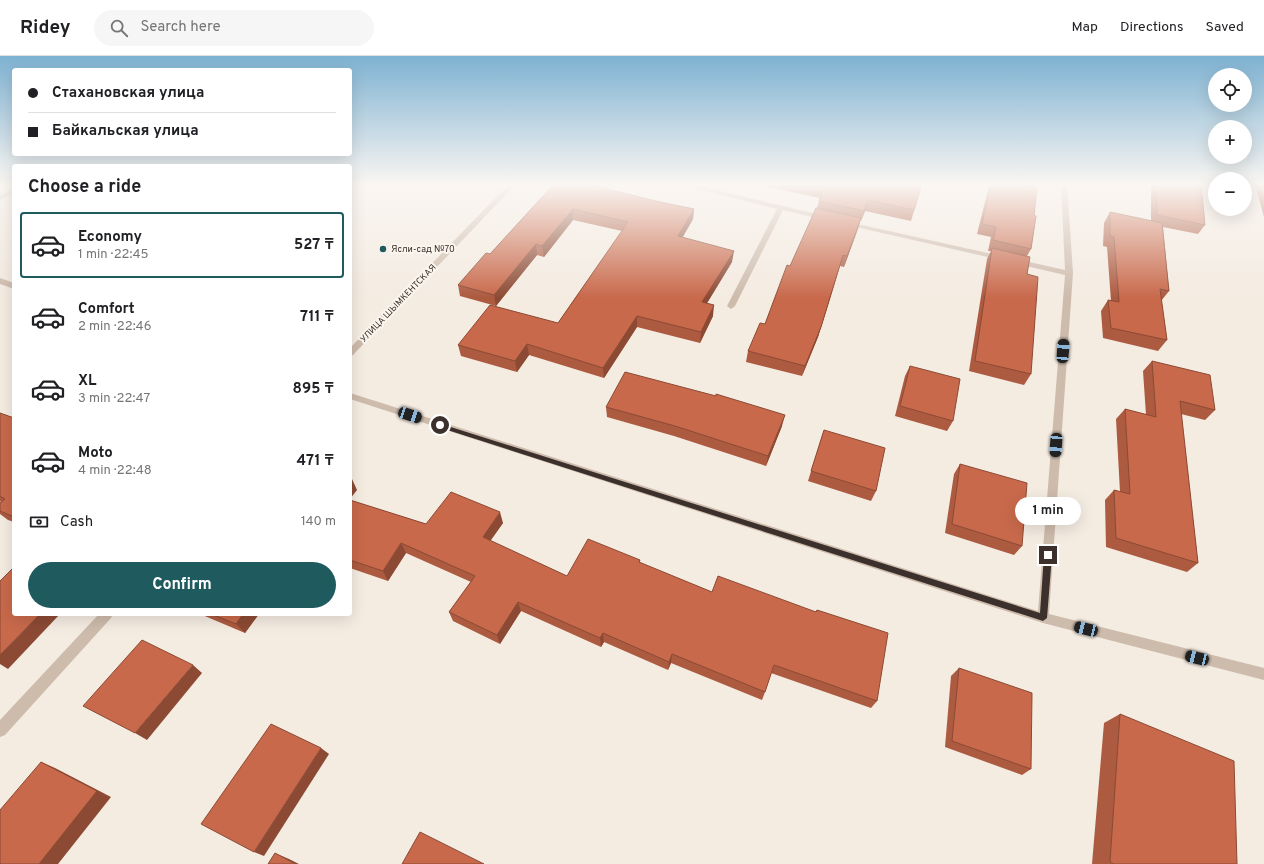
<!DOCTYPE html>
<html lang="en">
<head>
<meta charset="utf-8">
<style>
	:root { --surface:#fff; --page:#f6f6f6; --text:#202124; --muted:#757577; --line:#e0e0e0; --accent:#1f5a5e }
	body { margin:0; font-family:Overpass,sans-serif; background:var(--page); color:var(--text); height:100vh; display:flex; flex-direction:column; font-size:15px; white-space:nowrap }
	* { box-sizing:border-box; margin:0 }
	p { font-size:13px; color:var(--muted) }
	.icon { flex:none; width:22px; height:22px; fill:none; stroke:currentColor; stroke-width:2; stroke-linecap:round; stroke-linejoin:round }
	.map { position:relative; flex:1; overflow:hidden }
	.side { position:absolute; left:12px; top:108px; width:340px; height:452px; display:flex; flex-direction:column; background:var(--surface); border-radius:4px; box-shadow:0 4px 16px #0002 }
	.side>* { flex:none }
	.hud { position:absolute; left:12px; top:12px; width:340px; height:88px; border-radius:4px; box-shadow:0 4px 16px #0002; display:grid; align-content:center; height:88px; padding:0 16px; background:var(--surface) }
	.buttons { position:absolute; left:1208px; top:12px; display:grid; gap:8px }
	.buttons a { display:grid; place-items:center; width:44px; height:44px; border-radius:50%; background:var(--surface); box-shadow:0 4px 16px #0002; font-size:20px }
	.end { position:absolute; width:18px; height:18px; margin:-9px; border:5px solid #3b302b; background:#fff; box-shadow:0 0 0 2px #fff }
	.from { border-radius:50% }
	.bubble { position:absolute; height:28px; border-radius:14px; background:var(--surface); box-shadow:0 4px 16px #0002; font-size:13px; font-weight:700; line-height:28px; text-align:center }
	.car { position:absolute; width:12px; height:24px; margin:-12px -6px; border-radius:5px; box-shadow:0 0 3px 1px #0007; background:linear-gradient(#222 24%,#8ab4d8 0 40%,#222 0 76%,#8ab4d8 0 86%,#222 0) }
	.hud b { display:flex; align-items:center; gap:14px; height:38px; font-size:15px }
	.hud b+b { border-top:1px solid var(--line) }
	.hud i { width:10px; height:10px; background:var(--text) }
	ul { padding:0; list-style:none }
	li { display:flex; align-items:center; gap:12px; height:66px; margin:0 8px 6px; padding:0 8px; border:2px solid transparent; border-radius:4px }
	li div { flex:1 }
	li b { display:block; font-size:15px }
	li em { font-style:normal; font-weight:700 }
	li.on { border-color:var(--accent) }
	li>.icon { width:36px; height:36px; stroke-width:1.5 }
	h2 { padding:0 16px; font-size:18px; line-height:48px }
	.pay { display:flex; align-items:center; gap:10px; height:44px; padding:0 16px; font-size:15px }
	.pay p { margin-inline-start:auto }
	.primary-button { display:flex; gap:8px; margin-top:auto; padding:8px 16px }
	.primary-button a { flex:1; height:46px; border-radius:24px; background:var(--accent); color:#fff; font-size:16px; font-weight:700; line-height:46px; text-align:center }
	header { display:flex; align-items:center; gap:24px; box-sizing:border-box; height:56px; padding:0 20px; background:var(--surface); border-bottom:1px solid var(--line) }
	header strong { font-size:19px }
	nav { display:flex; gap:22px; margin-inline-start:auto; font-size:14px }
	.search { width:280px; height:36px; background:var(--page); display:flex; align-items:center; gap:10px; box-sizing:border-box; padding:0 14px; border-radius:22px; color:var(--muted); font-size:15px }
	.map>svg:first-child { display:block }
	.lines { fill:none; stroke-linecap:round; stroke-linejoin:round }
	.minor { fill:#cdbbac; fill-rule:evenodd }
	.wall { fill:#ac5a40 }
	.shaded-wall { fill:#8c4a34 }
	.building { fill:#c8694b; stroke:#8c4a34 }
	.route { fill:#3b302b }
	.poi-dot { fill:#1f5a5e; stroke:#fbf5ee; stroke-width:1.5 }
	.labels { text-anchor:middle; stroke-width:4; stroke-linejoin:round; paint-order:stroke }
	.far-poi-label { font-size:9px; fill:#3b302b; stroke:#fbf5ee; text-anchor:start }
	.far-street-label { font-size:9px; fill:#3b302b; stroke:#fbf5ee }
</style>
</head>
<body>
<header>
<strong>Ridey</strong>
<div class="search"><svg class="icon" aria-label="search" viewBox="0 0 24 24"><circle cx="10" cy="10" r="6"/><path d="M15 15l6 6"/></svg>Search here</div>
<nav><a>Map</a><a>Directions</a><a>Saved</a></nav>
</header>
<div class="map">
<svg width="1264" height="808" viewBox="0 0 1264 808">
	<rect width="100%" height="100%" fill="#f4ebe1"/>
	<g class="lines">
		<g class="minor">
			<polygon points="509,128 516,128 353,299 350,300 350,292"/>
			<polygon points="677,128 691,128 825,160 829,162 825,164 783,154 735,250 731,253 727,250 777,153"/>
			<polygon points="1061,128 1067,128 1073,217 1049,558 1264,612 1264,624 1043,567 350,343 350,337 1038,555 1065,219 1013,207 1012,205 1016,203 1065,214"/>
			<polygon points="14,132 14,137 0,144 0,139"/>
			<polygon points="844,165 1001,200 1005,202 1001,204 847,169 843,167"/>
			<polygon points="0,222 14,227 14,233 0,228"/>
			<polygon points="99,558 113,558 111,562 5,679 0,681 0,664"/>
		</g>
	</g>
	<g class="wall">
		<polygon points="554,128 694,153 693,163 682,182 732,206 707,247 713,260 700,287 637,271 604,322 529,299 517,316 461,300 458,289 558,267 622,175 573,164 544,201 537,199 496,250 460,240 458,229 490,198"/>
		<polygon points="755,128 922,128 911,165 865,155 861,165 860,165 844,211 840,210 818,281 802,320 746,306 748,295 765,268 790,210 817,152 820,142"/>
		<polygon points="990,128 1018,128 1031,193 1027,200 1031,318 1024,329 969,315 987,203 991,195 988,195 991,181 977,178 988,134"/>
		<polygon points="1151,128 1201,128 1205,169 1198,178 1163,171 1169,235 1161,245 1167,284 1158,295 1103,282 1101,255 1108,244 1111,245 1107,191 1103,190 1104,167 1110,156 1151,165"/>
		<polygon points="1255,128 1264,128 1264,161"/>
		<polygon points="1152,305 1215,354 1205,364 1181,358 1198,507 1187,516 1106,491 1105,444 1114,434 1120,436 1116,363 1125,353 1146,359 1143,315"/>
		<polygon points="910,310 953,365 947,375 895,360 905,320"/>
		<polygon points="606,351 782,370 766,410 674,380 607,361"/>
		<polygon points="0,357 14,362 14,466 8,464 0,458 0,447 1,446 0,445"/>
		<polygon points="824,374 876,435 871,445 808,425"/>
		<polygon points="960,408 1022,490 1014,499 945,477 954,418"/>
		<polygon points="350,444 426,468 503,467 490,485 567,520 640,504 640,507 712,536 815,556 817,554 877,645 871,652 771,617 765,636 762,644 671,607 668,614 604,586 601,591 521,555 500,588 453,565 449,556 471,526 406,497 388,525 350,512"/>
		<polygon points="200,558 259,558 245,577"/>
		<polygon points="959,612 1031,713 1022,719 945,691 951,620"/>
		<polygon points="1120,658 1237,808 1092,808 1104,667"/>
	</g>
	<g class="shaded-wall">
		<polygon points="868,144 865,155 861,165 864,155"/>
		<polygon points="573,153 573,164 544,201 542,190"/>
		<polygon points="694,153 693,163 677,191 678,180"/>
		<polygon points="861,162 858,173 844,211 847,200"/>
		<polygon points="536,188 537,199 496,250 494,239"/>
		<polygon points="734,195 732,206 701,257 702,246"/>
		<polygon points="843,199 818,281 802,320 805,310"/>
		<polygon points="714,249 713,260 700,287 701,276"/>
		<polygon points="637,260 637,271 604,322 603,312"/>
		<polygon points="527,288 529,299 517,316 515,305"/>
		<polygon points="785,359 782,370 766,410 768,400"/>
		<polygon points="352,423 357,434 350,443 350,425"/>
		<polygon points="500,456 503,467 486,491 483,481"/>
		<polygon points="401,487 406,497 388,525 383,515"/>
		<polygon points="518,546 521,555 500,588 497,579"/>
		<polygon points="40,558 60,558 8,613 0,608 0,599"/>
		<polygon points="243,558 259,558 245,577 236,568"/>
		<polygon points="603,577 604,586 601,591 600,582"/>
		<polygon points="672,598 671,607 668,614 669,606"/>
		<polygon points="193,609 202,617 147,684 135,677"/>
		<polygon points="321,692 329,698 264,800 254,796"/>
		<polygon points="41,706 55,712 111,741 58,808 39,808"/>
		<polygon points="275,797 289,803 299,808 295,808"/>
	</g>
	<g class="building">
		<polygon points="554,128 587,128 660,146 694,153 678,180 734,195 702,246 714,249 701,276 637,260 603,312 527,288 515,305 458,289 490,249 558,267 628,166 573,153 542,190 536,188 494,239 458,229 486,197 490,198"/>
		<polygon points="806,128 922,128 914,154 868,144 864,155 819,145 824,132"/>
		<polygon points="991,128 1018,128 1037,132 1034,159 1036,160 1031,193 993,184 996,171 982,168"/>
		<polygon points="1156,128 1201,128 1205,169 1157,159"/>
		<polygon points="816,152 861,162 847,200 843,199 821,271 805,310 748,295 760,267 765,268 787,209 790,210"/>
		<polygon points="1110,156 1162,167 1169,235 1160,233 1167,284 1111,272 1108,244 1119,246 1114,181 1110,180"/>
		<polygon points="992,192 1030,201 1027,218 1038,221 1031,318 975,305"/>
		<polygon points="1152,305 1210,319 1215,354 1180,345 1198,507 1116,482 1114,434 1130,438 1125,353 1156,361"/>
		<polygon points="910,310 960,323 953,365 900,350"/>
		<polygon points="625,316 716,340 716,338 785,359 768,400 675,370 606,351"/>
		<polygon points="0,357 14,362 14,461 0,455 0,447 5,443 0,440"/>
		<polygon points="824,374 885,392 876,435 811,415"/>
		<polygon points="960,408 1027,427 1022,490 952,468"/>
		<polygon points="451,436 500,456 483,481 567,520 588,483 640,504 639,506 712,536 718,520 816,556 817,554 888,577 877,645 774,609 765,636 672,598 669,606 603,577 600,582 518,546 497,579 449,556 475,520 401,487 383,515 350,504 350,444 426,468"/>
		<polygon points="13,512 14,512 14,558 40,558 0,599 0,525"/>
		<polygon points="211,558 243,558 236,568"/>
		<polygon points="142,584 193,609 135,677 83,650"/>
		<polygon points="959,612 1032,637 1031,713 952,685"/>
		<polygon points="1120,658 1234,705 1237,808 1114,808 1110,806"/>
		<polygon points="271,668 321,692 254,796 201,768"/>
		<polygon points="41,706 97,735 39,808 0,808 0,754"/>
		<polygon points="420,776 484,808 402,808"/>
		<polygon points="275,797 295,808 268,808"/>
	</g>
	<linearGradient id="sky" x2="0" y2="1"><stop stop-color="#7eb2d2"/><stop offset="0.53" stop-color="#faf6f2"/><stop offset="1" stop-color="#faf6f2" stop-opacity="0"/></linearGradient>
	<rect width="1264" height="242" fill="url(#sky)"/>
	<polygon class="route" points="438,367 1040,557 1044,499 1048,496 1052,499 1047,562 1043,565 438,371"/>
	<circle class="poi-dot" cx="383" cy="193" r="4"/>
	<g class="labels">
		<g class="far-poi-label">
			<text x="391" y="196">Ясли-сад №70</text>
		</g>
		<g class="far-street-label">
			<text transform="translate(398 247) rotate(-46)" y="3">УЛИЦА ШЫМКЕНТСКАЯ</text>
		</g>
	</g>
</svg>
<div class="buttons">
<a><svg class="icon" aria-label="locate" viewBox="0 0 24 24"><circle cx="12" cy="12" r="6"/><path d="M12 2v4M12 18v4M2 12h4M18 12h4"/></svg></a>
<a>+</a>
<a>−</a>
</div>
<i class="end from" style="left:440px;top:369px"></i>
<i class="end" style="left:1048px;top:499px"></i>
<div class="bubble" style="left:1015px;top:441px;width:66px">1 min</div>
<i class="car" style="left:1063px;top:295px;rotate:4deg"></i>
<i class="car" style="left:410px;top:359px;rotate:108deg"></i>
<i class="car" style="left:1056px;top:389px;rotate:184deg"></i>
<i class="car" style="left:1086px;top:573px;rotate:284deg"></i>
<i class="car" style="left:1197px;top:602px;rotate:284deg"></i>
<div class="hud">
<b><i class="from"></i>Стахановская улица</b>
<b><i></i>Байкальская улица</b>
</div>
<section class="side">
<h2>Choose a ride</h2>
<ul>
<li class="on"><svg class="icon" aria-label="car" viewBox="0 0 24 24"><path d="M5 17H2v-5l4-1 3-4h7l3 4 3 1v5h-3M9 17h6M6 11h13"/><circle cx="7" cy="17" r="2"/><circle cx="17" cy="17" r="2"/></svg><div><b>Economy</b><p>1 min · 22:45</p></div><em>527 ₸</em></li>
<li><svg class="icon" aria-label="car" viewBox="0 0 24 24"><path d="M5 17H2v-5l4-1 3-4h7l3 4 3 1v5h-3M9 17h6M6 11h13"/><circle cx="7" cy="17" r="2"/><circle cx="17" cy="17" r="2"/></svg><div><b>Comfort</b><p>2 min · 22:46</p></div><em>711 ₸</em></li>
<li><svg class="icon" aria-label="car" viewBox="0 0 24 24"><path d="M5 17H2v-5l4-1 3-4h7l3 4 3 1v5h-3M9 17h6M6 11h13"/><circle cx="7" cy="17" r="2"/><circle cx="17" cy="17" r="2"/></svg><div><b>XL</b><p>3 min · 22:47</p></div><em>895 ₸</em></li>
<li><svg class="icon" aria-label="car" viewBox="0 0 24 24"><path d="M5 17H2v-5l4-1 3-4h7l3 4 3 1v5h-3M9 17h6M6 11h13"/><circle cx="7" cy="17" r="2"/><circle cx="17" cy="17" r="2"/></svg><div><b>Moto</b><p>4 min · 22:48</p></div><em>471 ₸</em></li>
</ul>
<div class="pay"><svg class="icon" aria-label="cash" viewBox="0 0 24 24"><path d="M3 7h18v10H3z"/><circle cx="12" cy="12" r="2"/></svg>Cash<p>140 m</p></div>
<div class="primary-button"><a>Confirm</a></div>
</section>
</div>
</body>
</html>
